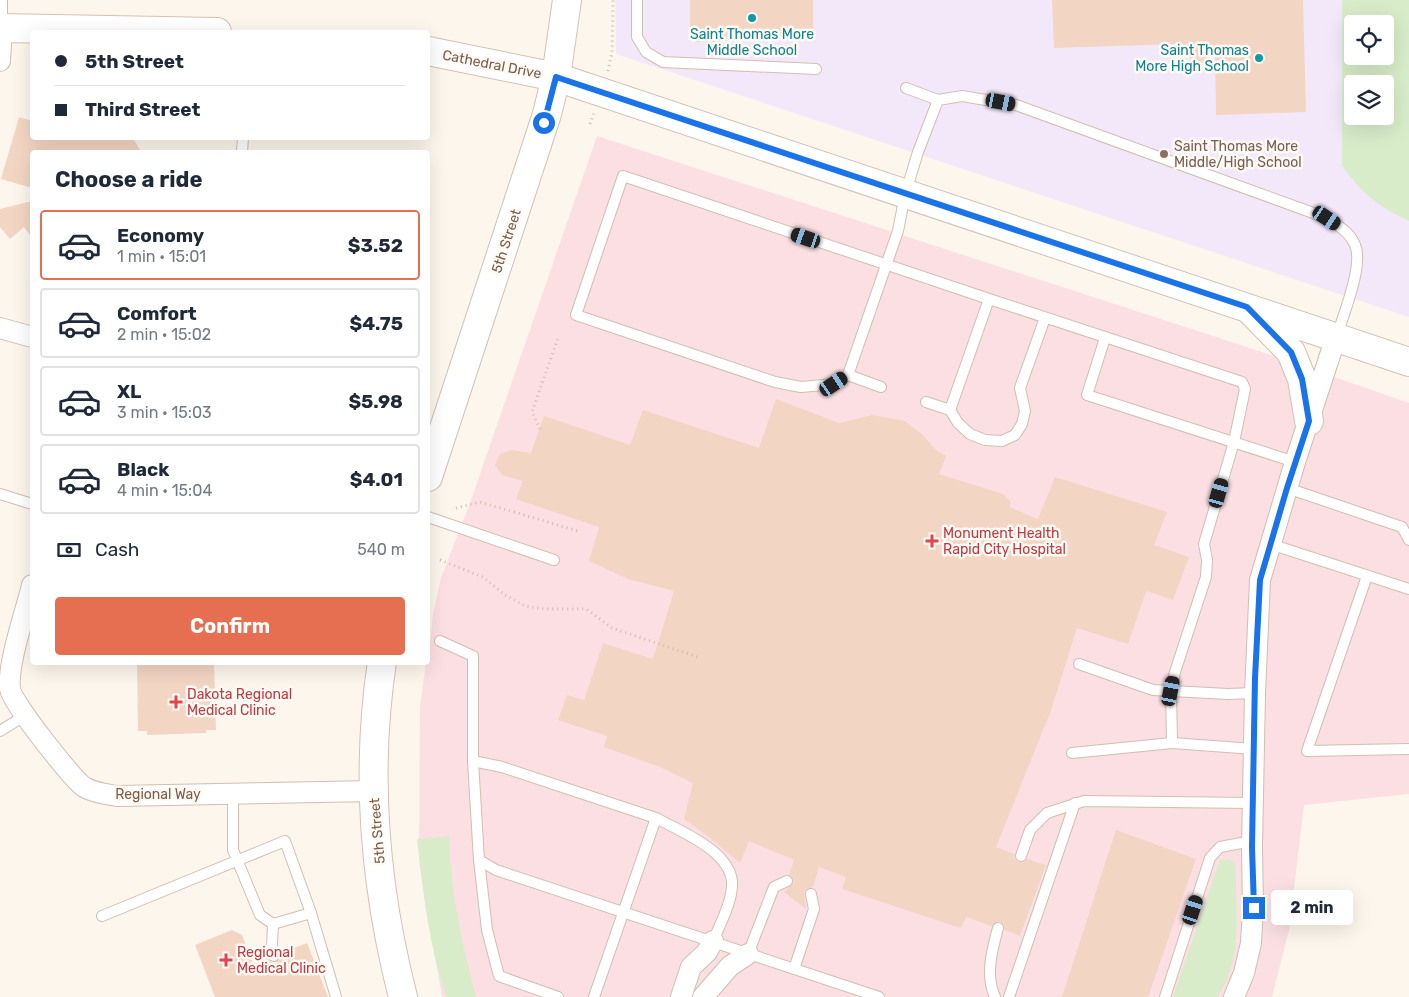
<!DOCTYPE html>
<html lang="en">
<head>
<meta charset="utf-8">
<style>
	:root { --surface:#fff; --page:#f6f6f7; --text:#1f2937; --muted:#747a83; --line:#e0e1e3; --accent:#e76f51 }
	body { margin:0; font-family:Rubik,sans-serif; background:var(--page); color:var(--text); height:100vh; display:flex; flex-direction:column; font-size:19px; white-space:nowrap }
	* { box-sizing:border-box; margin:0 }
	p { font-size:16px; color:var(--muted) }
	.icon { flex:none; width:28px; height:28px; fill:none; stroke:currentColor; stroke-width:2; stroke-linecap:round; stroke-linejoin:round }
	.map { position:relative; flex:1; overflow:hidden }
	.sheet { position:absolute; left:30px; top:150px; width:400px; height:515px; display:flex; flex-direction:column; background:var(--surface); border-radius:5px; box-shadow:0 5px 20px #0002 }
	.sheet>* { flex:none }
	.banner { position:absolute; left:30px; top:30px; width:400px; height:110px; border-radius:5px; box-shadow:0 5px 20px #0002; display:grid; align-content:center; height:110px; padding:0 25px; background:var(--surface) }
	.buttons { position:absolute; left:1344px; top:15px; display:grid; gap:10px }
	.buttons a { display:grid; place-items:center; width:50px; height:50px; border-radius:5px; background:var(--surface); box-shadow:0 5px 20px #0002; font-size:25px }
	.end { position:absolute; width:22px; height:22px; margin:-11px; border:6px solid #1a73e8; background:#fff; box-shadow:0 0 0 2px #fff }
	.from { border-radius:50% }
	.bubble { position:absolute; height:35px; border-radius:5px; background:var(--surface); box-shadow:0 5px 20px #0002; font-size:16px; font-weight:700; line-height:35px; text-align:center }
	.car { position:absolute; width:15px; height:30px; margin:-15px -8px; border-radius:6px; box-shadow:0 0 4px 1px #0007; background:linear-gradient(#222 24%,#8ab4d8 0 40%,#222 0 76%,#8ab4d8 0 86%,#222 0) }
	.banner b { display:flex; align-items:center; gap:18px; height:48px; font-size:19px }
	.banner b+b { border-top:1px solid var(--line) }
	.banner i { width:12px; height:12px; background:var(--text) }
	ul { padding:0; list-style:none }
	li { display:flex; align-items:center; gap:15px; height:70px; margin:0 10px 8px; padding:0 15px; border:2px solid var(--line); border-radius:5px }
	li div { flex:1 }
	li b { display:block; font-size:19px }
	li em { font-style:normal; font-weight:700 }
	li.on { border-color:var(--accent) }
	li>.icon { width:45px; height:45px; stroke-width:1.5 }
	h2 { padding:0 25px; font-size:22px; line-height:60px }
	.pay { display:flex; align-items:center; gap:12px; height:55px; padding:0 25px; font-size:19px }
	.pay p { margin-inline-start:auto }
	.button { display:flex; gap:10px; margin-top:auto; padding:10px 25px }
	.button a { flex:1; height:58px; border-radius:5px; background:var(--accent); color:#fff; font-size:20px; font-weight:700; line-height:58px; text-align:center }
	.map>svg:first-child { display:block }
	.education { fill:#f3e8fa; fill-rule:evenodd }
	.medical { fill:#fbdfe3 }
	.green { fill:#d8ecc9; fill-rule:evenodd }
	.building { fill:#f3d5c3 }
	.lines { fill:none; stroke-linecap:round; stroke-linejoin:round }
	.lane-casing { stroke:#d1beb0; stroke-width:12 }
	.street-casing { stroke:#d1beb0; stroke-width:22 }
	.secondary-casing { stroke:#d6c0b0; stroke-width:30 }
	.path { stroke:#d9b8a5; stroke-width:3; stroke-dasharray:1 4; stroke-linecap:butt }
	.lane { stroke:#fff; stroke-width:10 }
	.street { stroke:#fff; stroke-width:20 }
	.secondary { stroke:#fff; stroke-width:28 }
	.route { stroke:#1a73e8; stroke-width:6 }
	.culture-dot { fill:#0f9aa8; stroke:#fffaf3; stroke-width:2 }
	.education-dot { fill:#8d6e63; stroke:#fffaf3; stroke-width:2 }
	.health-dot { fill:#e0444e; stroke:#fffaf3; stroke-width:2 }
	.labels { text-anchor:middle; stroke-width:5; stroke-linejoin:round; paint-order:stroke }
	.culture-label { font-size:14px; fill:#0d838f; stroke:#fffaf3 }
	.street-label { font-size:14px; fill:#7a5c4d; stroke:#fffaf3 }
	.education-label { font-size:14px; fill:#785e54; stroke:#fffaf3; text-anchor:start }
	.health-label { font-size:14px; fill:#be3a42; stroke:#fffaf3; text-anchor:start }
</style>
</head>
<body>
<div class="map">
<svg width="1409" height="997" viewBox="0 0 1409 997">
	<rect width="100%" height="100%" fill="#fdf6ec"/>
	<path class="education" d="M 615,0 L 1409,0 L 1409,317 L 616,54 ZM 1352,24 L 1385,24 L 1385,56 L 1352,56 ZM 1352,84 L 1385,84 L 1385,116 L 1352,116 Z"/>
	<polygon class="medical" points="597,136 1259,351 1409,403 1409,794 1304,805 1289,930 1272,997 442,997 419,860 420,706 426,663 428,662 433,614 441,578 470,503"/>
	<g class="green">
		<path d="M 1342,0 L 1409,0 L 1409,221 C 1376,205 1364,195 1342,166 ZM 1352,24 L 1385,24 L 1385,56 L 1352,56 ZM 1352,84 L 1385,84 L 1385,116 L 1352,116 Z"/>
		<path d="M 449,836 C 450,891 462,944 476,997 L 446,997 C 429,946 423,892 417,839 Z"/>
		<path d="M 1229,859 L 1235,863 C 1236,907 1244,959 1217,997 L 1173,997 L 1220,860 Z"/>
	</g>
	<g class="building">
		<polygon points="690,0 813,0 813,35 721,37 722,42 695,42 694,36 690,36"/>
		<polygon points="1052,0 1303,0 1306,112 1216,115 1215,51 1199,66 1175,44 1054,48"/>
		<polygon points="19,117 32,121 32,138 133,138 141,152 32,152 32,188 1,179"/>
		<polygon points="32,201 32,238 24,227 10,239 0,227 0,209"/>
		<polygon points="776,399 839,423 872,415 905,421 923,435 936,450 946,456 939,474 1003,494 1011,502 1009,507 1038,519 1055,477 1167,512 1154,545 1189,557 1173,600 1146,591 1128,644 1077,628 1050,713 996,847 1014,854 1014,858 1018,862 1023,863 1027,859 1046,865 1020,936 1005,930 1003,924 999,921 996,922 992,926 966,917 961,928 842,889 846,877 819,867 813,887 807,889 804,892 806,909 784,892 794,882 793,878 789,875 794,860 749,841 740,863 709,837 684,819 693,783 660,767 604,747 607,736 558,720 567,695 584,700 603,643 653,659 674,591 628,579 589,561 599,527 516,499 523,481 502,475 495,465 500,454 511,450 531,453 544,416 630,445 643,410 759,448"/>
		<polygon points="137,662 214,662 216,730 206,730 206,733 147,735 147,731 138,731"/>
		<polygon points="1116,830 1196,859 1148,997 1062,997"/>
		<polygon points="232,930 242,935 253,964 268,958 271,962 276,963 280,959 280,953 307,943 328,997 215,997 195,945"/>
	</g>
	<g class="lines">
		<g class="lane-casing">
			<g id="lane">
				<polyline points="637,0 637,37 646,52 663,62 816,69"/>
				<polyline points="2,27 2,0"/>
				<polyline points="906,88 938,100"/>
				<polyline points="242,152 243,138"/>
				<polyline points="989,299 1242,382 1245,389 1234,442 1204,544 1207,560 1206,577 1175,672 1171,691 1172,743"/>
				<polyline points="1105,338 1087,395 1295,462"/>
				<polyline points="848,375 834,384 801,387 775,382 576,315 623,176 989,299 950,410"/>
				<path d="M 881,387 L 848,375 L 898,231 L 905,195 L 918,152 L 938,100 L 962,96 L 1016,105 L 1327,218 C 1338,226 1350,232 1355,245 C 1364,265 1343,315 1337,336"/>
				<polyline points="926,402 950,410 958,423 970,434 985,440 1002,441 1015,435 1022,424 1025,411 1020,388 1045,318"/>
				<polyline points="1287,488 1402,527 1409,540"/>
				<polyline points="0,494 32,504"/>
				<polyline points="428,517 554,560"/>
				<polyline points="1270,544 1409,589"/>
				<polyline points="1367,576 1307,751 1409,749"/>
				<polyline points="440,641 473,656 473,761 479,860 496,870 879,997"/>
				<polyline points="1079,664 1153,690 1228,694 1255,693"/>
				<polyline points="0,731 26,715"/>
				<polyline points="1072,753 1172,743 1254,749"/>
				<polyline points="473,761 502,767 656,818 594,997"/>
				<polyline points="233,793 233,850 260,915 273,924 311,913 336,997"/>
				<path d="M 656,818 C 680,831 730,851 732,882 C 733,901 720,924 713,941"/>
				<polyline points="1021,856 1030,830 1047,813 1084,801 1253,803"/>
				<polyline points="479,860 487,930 499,976 558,997"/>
				<polyline points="102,916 285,841 311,913"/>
				<polyline points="273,924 272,945 274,956"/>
				<polyline points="748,954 774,887 787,881"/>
				<polyline points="794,969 814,909 811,894"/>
				<path d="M 995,997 C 985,975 992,950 998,928"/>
				<polyline points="1009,997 1075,803"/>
				<polyline points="1165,997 1210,858 1220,847 1252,841"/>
			</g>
		</g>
		<g class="street-casing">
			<g id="street">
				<polyline points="0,61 2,28"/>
				<polyline points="0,328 32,337"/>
				<path d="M 32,585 C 26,611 7,664 10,689 C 12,703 72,778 84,787 C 94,793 106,794 117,796 L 374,791"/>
				<polyline points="681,997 691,967 707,952 713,941"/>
				<polyline points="703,997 730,966 748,954"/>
				<polyline points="1234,997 1244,973 1251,943 1253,909 1252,847 1255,693 1260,580 1295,462 1336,337"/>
			</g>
		</g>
		<g class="secondary-casing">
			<g id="secondary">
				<polyline points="0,28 217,32"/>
				<polyline points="428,51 556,77 1409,362"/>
				<polyline points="1250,310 1291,352 1302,379 1309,421"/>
				<polyline points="428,477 547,114 556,77 567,0"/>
				<path d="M 382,662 C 365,774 375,888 403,997"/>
			</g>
		</g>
		<g class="path">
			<polyline points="608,71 612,53 613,0"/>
			<polyline points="590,124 594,113"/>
			<polyline points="540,429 532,412 558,338"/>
			<polyline points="456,508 480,502 578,531"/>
			<polyline points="440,560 483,577 505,595 525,606 544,609 586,609 612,628 698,657"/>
		</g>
		<use href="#lane" class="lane"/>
		<use href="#street" class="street"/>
		<use href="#secondary" class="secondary"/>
	</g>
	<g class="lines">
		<polyline class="route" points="544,123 556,77 1247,307 1291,352 1302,379 1309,421 1287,488 1260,580 1255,678 1252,847 1254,908"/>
	</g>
	<g class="culture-dot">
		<circle cx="752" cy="18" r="5"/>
		<circle cx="1259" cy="58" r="5"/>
	</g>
	<circle class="education-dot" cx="1164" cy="154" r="5"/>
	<g class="health-dot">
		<path d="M929.5 533.5h5v5h5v5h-5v5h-5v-5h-5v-5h5z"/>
		<path d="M173.5 694.5h5v5h5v5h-5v5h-5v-5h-5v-5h5z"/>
		<path d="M223.5 952.5h5v5h5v5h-5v5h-5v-5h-5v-5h5z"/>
	</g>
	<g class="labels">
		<g class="culture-label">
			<text x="752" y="39">Saint Thomas More<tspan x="752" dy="16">Middle School</tspan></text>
			<text x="1249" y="55" text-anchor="end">Saint Thomas<tspan x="1249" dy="16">More High School</tspan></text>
		</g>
		<g class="street-label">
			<text transform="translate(492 64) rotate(11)" y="5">Cathedral Drive</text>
			<text transform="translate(506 241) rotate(-72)" y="5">5th Street</text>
			<text x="158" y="799">Regional Way</text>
			<text transform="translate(377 831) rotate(-95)" y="5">5th Street</text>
		</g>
		<g class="education-label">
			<text x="1174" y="151">Saint Thomas More<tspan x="1174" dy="16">Middle/High School</tspan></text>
		</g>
		<g class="health-label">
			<text x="943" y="538">Monument Health<tspan x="943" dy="16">Rapid City Hospital</tspan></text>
			<text x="187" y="699">Dakota Regional<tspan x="187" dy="16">Medical Clinic</tspan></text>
			<text x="237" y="957">Regional<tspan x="237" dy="16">Medical Clinic</tspan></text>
		</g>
	</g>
</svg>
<div class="buttons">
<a><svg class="icon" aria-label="locate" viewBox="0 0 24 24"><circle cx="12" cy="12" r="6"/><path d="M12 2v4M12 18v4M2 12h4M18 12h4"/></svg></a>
<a><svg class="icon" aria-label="layers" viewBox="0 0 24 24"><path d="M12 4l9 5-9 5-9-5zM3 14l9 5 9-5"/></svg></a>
</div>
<i class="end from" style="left:544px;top:123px"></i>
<i class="end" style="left:1254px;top:908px"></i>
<div class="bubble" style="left:1271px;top:890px;width:82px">2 min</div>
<i class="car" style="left:1001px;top:102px;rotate:101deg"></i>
<i class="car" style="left:1327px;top:218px;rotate:124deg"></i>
<i class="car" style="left:806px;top:238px;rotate:289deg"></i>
<i class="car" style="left:834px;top:384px;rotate:56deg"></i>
<i class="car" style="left:1219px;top:493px;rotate:16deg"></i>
<i class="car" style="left:1171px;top:691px;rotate:11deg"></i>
<i class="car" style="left:1193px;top:910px;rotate:18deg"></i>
<div class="banner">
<b><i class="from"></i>5th Street</b>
<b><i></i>Third Street</b>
</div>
<section class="sheet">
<h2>Choose a ride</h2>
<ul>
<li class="on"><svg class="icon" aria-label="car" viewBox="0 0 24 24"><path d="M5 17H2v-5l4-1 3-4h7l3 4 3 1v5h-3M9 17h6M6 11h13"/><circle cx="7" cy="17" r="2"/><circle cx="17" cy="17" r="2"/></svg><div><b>Economy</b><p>1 min · 15:01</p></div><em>$3.52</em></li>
<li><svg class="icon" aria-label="car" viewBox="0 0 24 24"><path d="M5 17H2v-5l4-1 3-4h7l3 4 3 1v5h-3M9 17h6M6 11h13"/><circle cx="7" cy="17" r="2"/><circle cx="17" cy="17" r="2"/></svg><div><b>Comfort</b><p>2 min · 15:02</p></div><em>$4.75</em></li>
<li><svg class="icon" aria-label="car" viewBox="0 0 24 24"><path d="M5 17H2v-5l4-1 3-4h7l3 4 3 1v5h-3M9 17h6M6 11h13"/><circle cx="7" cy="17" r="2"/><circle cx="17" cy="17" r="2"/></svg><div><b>XL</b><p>3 min · 15:03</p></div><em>$5.98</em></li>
<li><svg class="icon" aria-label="car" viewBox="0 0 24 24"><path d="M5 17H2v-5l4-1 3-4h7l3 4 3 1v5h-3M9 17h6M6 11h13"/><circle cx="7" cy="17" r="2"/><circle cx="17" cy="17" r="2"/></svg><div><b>Black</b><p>4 min · 15:04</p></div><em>$4.01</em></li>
</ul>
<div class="pay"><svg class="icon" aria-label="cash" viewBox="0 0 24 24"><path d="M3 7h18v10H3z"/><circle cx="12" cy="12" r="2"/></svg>Cash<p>540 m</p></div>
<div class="button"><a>Confirm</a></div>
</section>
</div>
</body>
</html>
